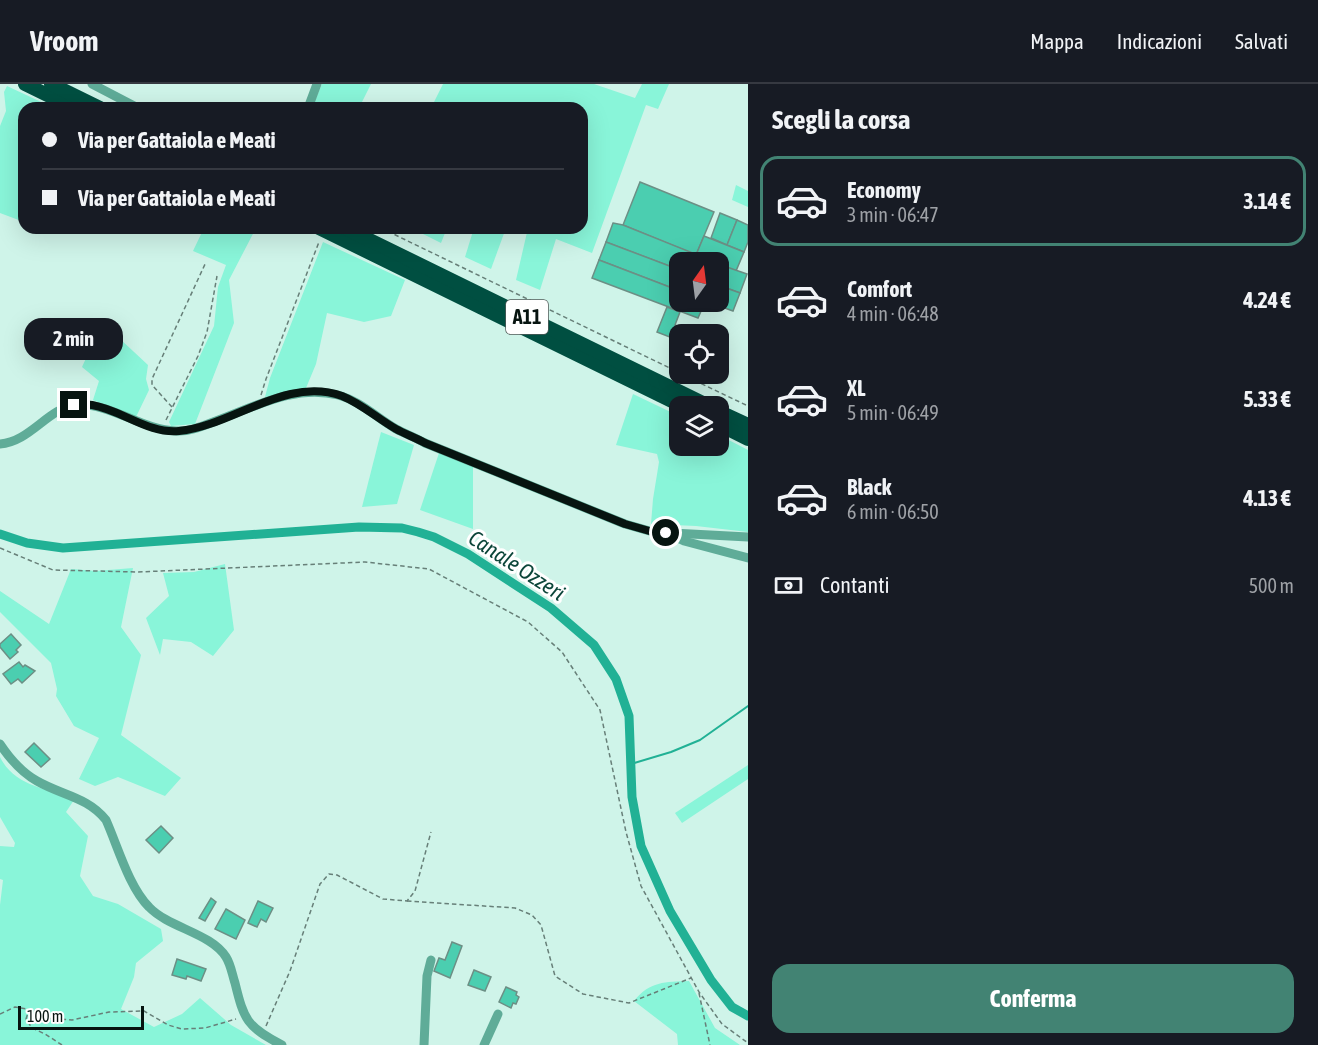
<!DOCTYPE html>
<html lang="it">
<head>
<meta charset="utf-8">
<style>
	:root { --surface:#171b24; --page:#20242c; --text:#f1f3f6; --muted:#9ea1a6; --line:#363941; --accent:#428373 }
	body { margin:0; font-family:"Asap Condensed",sans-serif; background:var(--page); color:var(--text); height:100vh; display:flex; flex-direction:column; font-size:22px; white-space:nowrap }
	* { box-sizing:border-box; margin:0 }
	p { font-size:20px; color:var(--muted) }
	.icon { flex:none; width:33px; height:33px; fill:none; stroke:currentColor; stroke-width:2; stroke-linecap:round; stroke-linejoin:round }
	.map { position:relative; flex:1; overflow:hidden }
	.details { display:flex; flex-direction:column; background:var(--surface); width:570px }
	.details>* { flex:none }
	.guide { position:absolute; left:18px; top:18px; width:570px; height:132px; border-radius:18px; box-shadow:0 6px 24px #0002; display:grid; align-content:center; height:132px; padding:0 24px; background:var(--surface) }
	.needle { width:39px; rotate:14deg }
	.fabs { position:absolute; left:669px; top:168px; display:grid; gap:12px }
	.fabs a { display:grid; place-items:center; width:60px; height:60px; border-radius:12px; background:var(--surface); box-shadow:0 6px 24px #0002; font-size:30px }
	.scale { position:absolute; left:18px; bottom:15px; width:126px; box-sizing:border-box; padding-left:6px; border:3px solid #071410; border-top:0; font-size:16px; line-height:21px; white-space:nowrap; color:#071410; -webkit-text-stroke:4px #fff; paint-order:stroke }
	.end { position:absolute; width:27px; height:27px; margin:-14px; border:8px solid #071410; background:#fff; box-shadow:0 0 0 3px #fff }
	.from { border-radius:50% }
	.bubble { position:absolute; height:42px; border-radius:18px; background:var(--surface); box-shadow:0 6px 24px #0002; font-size:20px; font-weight:700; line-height:42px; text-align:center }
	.guide b { display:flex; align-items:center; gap:21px; height:57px; font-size:22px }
	.guide b+b { border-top:2px solid var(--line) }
	.guide i { width:15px; height:15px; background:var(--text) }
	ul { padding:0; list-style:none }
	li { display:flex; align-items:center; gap:18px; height:90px; margin:0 12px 9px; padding:0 12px; border:3px solid transparent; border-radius:18px }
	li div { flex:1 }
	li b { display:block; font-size:22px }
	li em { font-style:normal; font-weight:700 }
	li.active { border-color:var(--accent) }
	li>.icon { width:54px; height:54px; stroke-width:1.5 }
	h2 { padding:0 24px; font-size:27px; line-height:72px }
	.pay { display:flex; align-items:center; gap:15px; height:66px; padding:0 24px; font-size:22px }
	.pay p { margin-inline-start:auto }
	.action { display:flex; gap:12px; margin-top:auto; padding:12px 24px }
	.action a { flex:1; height:69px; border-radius:18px; background:var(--accent); color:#fff; font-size:24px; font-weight:700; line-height:69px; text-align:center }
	header { display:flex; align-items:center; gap:36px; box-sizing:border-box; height:84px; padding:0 30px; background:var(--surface); border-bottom:2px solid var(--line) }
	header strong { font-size:28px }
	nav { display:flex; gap:33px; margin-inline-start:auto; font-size:21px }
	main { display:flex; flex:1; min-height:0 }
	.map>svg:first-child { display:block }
	.green { fill:#89f5d9 }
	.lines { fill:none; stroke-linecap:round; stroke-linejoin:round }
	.stream { stroke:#21b195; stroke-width:2 }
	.canal { stroke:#21b195; stroke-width:9 }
	.building { fill:#4bceb0; stroke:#6c8f85; stroke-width:1.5 }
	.path { stroke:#677f78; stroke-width:1.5; stroke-dasharray:4.5 3; stroke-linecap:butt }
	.minor { stroke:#5fac98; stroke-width:9 }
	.highway { stroke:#004f41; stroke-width:14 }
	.route { stroke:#071410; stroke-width:8 }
	.labels { text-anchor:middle; stroke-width:6; stroke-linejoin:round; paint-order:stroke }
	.shield { fill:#fff; stroke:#515a58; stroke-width:1.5 }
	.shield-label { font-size:20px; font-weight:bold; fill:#071410 }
	.water-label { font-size:22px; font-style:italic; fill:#0c463a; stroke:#fff }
</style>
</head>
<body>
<header>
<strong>Vroom</strong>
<nav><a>Mappa</a><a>Indicazioni</a><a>Salvati</a></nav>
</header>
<main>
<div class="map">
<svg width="748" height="961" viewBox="0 0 748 961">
	<rect width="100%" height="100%" fill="#cff4e9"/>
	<g class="green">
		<polygon points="322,0 371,0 359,24 312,24"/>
		<polygon points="443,0 594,0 635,14 642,0 669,0 658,25 646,21 592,169 556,155 540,206 516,196 528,144 582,144 582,24 431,24"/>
		<polygon points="7,2 54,24 24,24 24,138 0,129 0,42 6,27 4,8"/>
		<polygon points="736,101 748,107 748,123 732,116"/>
		<polygon points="204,144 256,144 229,196 234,239 195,340 171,342 169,338 214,242 218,203 226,181 193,167"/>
		<polygon points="423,144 447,144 441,159 421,149"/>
		<polygon points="474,144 506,144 491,185 465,173"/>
		<polygon points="323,158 405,196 391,232 364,238 327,229 316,280 306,304 265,313 270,294"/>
		<polygon points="100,244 119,254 148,281 146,295 149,306 136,333 93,316 99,297 82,283"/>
		<polygon points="633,310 679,332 680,362 718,362 719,351 748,366 748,448 696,442 651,440 653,415 659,378 657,370 616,361"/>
		<polygon points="381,348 414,361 397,420 362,423"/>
		<polygon points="439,369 473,383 473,445 420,426"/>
		<polygon points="225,480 234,546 213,572 191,558 163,555 160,571 146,534 169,512 163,489 194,488"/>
		<polygon points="133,484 121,543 141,571 121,651 181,694 165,712 118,693 95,702 79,695 99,654 74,642 56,612 57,605 51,579 0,528 0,507 49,540 71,485 96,487"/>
		<path d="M 0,673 C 15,703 46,703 74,716 L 66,728 L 88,752 L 80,792 L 93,812 L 118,820 L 161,845 L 163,857 L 136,879 L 134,893 L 121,925 L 154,943 L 182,930 L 200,914 L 231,941 L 266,961 L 0,961 L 0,821 L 3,796 L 0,795 L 0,762 L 14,763 L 15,759 L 0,733 Z"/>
		<polygon points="748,681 748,695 682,739 675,729"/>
		<path d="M 689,897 L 715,944 L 740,961 L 678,961 L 677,950 L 634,917 C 650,897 665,898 689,897 Z"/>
	</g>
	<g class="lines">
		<polyline class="stream" points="631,680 671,668 700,656 748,622"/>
		<polyline class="canal" points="0,450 27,459 63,464 359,443 402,444 418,448 434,453 468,470 551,524 594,561 616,595 629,632 632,713 641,762 670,827 711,896 732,923 748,932"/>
	</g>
	<g class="building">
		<polygon points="640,98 714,128 696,171 623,141"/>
		<polygon points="720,129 737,136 727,161 711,154"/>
		<polygon points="737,136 748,141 748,158 744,168 727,161"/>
		<polygon points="613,139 623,141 715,178 680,178 680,186 606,158"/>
		<polygon points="704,152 744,168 736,187 696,171"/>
		<polygon points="606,158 680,186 680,207 599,176"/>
		<polygon points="599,176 680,207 680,218 705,218 698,234 592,194"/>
		<polygon points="718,180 747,190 740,209 718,201"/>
		<polygon points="718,201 740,209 733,227 708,218 718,218"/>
		<polygon points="667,223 680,228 675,241 699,250 680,250 680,257 657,248"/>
		<polygon points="11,550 21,561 16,566 18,568 10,575 0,563 0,560"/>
		<polygon points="19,578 23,583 25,581 35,587 22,599 18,595 11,600 3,590"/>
		<polygon points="34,659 50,675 41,683 25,668"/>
		<polygon points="161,742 173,754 159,769 146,756"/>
		<polygon points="211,814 216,818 205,837 199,834"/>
		<polygon points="258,817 273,824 266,838 261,835 257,843 248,839"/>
		<polygon points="226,825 245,836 236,855 215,845"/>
		<polygon points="452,858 462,862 450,894 434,887 439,874 445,876"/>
		<polygon points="177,875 206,885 201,897 187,892 186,895 172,891"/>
		<polygon points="474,886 491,893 485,907 468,901"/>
		<polygon points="506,903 517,908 516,911 519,913 516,920 513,919 511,924 499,918"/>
	</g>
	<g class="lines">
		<g class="path">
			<polyline points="381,144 680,289"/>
			<polyline points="681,290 748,322"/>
			<polyline points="261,311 266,295 319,158"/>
			<polyline points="172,323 152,301 152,295 206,178"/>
			<polyline points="166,336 198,272 207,248 217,192"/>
			<polyline points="0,464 53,486 138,488 365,478 429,485 528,538 562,568 600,626 626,748 641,802 699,908 722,940 748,959"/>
			<polyline points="407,817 515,824 532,831 541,841 555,892 583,910 629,919 691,894"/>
			<polyline points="699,909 710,961"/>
			<polyline points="0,930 15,923 27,925"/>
			<polyline points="266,942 290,887 320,800 329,790 337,791 383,815 407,817 415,807 431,748"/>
			<polyline points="62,961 45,950 32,944 26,935 29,926 37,927 46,934 72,936 109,928 144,927 168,941 182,945 205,944 236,935"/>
		</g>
		<g class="minor">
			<polyline points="92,0 138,24"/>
			<polyline points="308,24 317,0"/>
			<path d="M 0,360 C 30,358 48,324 76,321 C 110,318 141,346 176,347 C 189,348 203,342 216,337 C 254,323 295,300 338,311 C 360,317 377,334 396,345 C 406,350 416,354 425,359 L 625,440 L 653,448 L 748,453"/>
			<polyline points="671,451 684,457 748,474"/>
			<path d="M 0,660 C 10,675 21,688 37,697 C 61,711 88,713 106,736 C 118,763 129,803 149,823 C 169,844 211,849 226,873 C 231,881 232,890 235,899 C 244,936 247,943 282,961"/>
			<polyline points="424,961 427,892 431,876"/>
			<polyline points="484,961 498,930"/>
		</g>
		<g class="highway">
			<polyline points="25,0 74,24"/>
			<polyline points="51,0 100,24"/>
			<polyline points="319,144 682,322"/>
			<polyline points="345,144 709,322"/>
			<polyline points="718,327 748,341"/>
			<polyline points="718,340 748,355"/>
		</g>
	</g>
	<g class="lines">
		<path class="route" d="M 74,321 C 80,321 86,320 92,321 C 122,326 148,350 179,347 C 233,342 285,292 342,312 C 362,320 378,335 396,345 C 405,350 416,354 425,359 L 625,440 L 653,448 L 666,449"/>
	</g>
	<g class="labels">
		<rect class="shield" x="506" y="216" width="42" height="34" rx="4.5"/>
		<g class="shield-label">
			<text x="527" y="240">A11</text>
		</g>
		<g class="water-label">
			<text transform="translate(517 481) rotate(33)" y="8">Canale Ozzeri</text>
		</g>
	</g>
</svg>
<div class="fabs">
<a><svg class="needle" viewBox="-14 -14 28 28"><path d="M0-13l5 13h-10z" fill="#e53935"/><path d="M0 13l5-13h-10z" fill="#9ea1a6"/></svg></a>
<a><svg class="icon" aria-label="locate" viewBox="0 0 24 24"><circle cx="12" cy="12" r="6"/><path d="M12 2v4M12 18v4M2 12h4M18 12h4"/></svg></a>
<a><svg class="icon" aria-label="layers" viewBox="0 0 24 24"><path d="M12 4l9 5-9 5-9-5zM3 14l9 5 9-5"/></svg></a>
</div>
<div class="scale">100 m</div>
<i class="end from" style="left:666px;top:449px"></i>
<i class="end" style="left:74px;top:321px"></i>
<div class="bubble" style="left:24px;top:234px;width:99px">2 min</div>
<div class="guide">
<b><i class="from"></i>Via per Gattaiola e Meati</b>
<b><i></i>Via per Gattaiola e Meati</b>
</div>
</div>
<section class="details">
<h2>Scegli la corsa</h2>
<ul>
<li class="active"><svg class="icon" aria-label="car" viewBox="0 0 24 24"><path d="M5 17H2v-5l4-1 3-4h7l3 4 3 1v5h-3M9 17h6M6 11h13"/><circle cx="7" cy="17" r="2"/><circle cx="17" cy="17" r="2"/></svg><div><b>Economy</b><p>3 min · 06:47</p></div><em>3.14 €</em></li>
<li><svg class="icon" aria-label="car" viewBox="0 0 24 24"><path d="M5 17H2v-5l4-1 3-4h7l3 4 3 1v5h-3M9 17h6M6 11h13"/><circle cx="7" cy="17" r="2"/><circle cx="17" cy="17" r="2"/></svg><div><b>Comfort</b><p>4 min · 06:48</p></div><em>4.24 €</em></li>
<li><svg class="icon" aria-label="car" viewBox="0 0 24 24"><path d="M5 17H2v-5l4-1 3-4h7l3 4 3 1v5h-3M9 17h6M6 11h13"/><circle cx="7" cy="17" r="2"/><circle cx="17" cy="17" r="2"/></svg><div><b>XL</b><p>5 min · 06:49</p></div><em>5.33 €</em></li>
<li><svg class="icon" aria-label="car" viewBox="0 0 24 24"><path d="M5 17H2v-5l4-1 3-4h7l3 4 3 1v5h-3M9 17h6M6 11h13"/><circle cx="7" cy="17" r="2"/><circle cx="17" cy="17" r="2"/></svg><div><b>Black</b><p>6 min · 06:50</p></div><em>4.13 €</em></li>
</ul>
<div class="pay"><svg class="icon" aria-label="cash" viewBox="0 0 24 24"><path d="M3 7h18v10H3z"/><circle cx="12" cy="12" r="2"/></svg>Contanti<p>500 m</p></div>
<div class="action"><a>Conferma</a></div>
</section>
</main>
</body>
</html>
